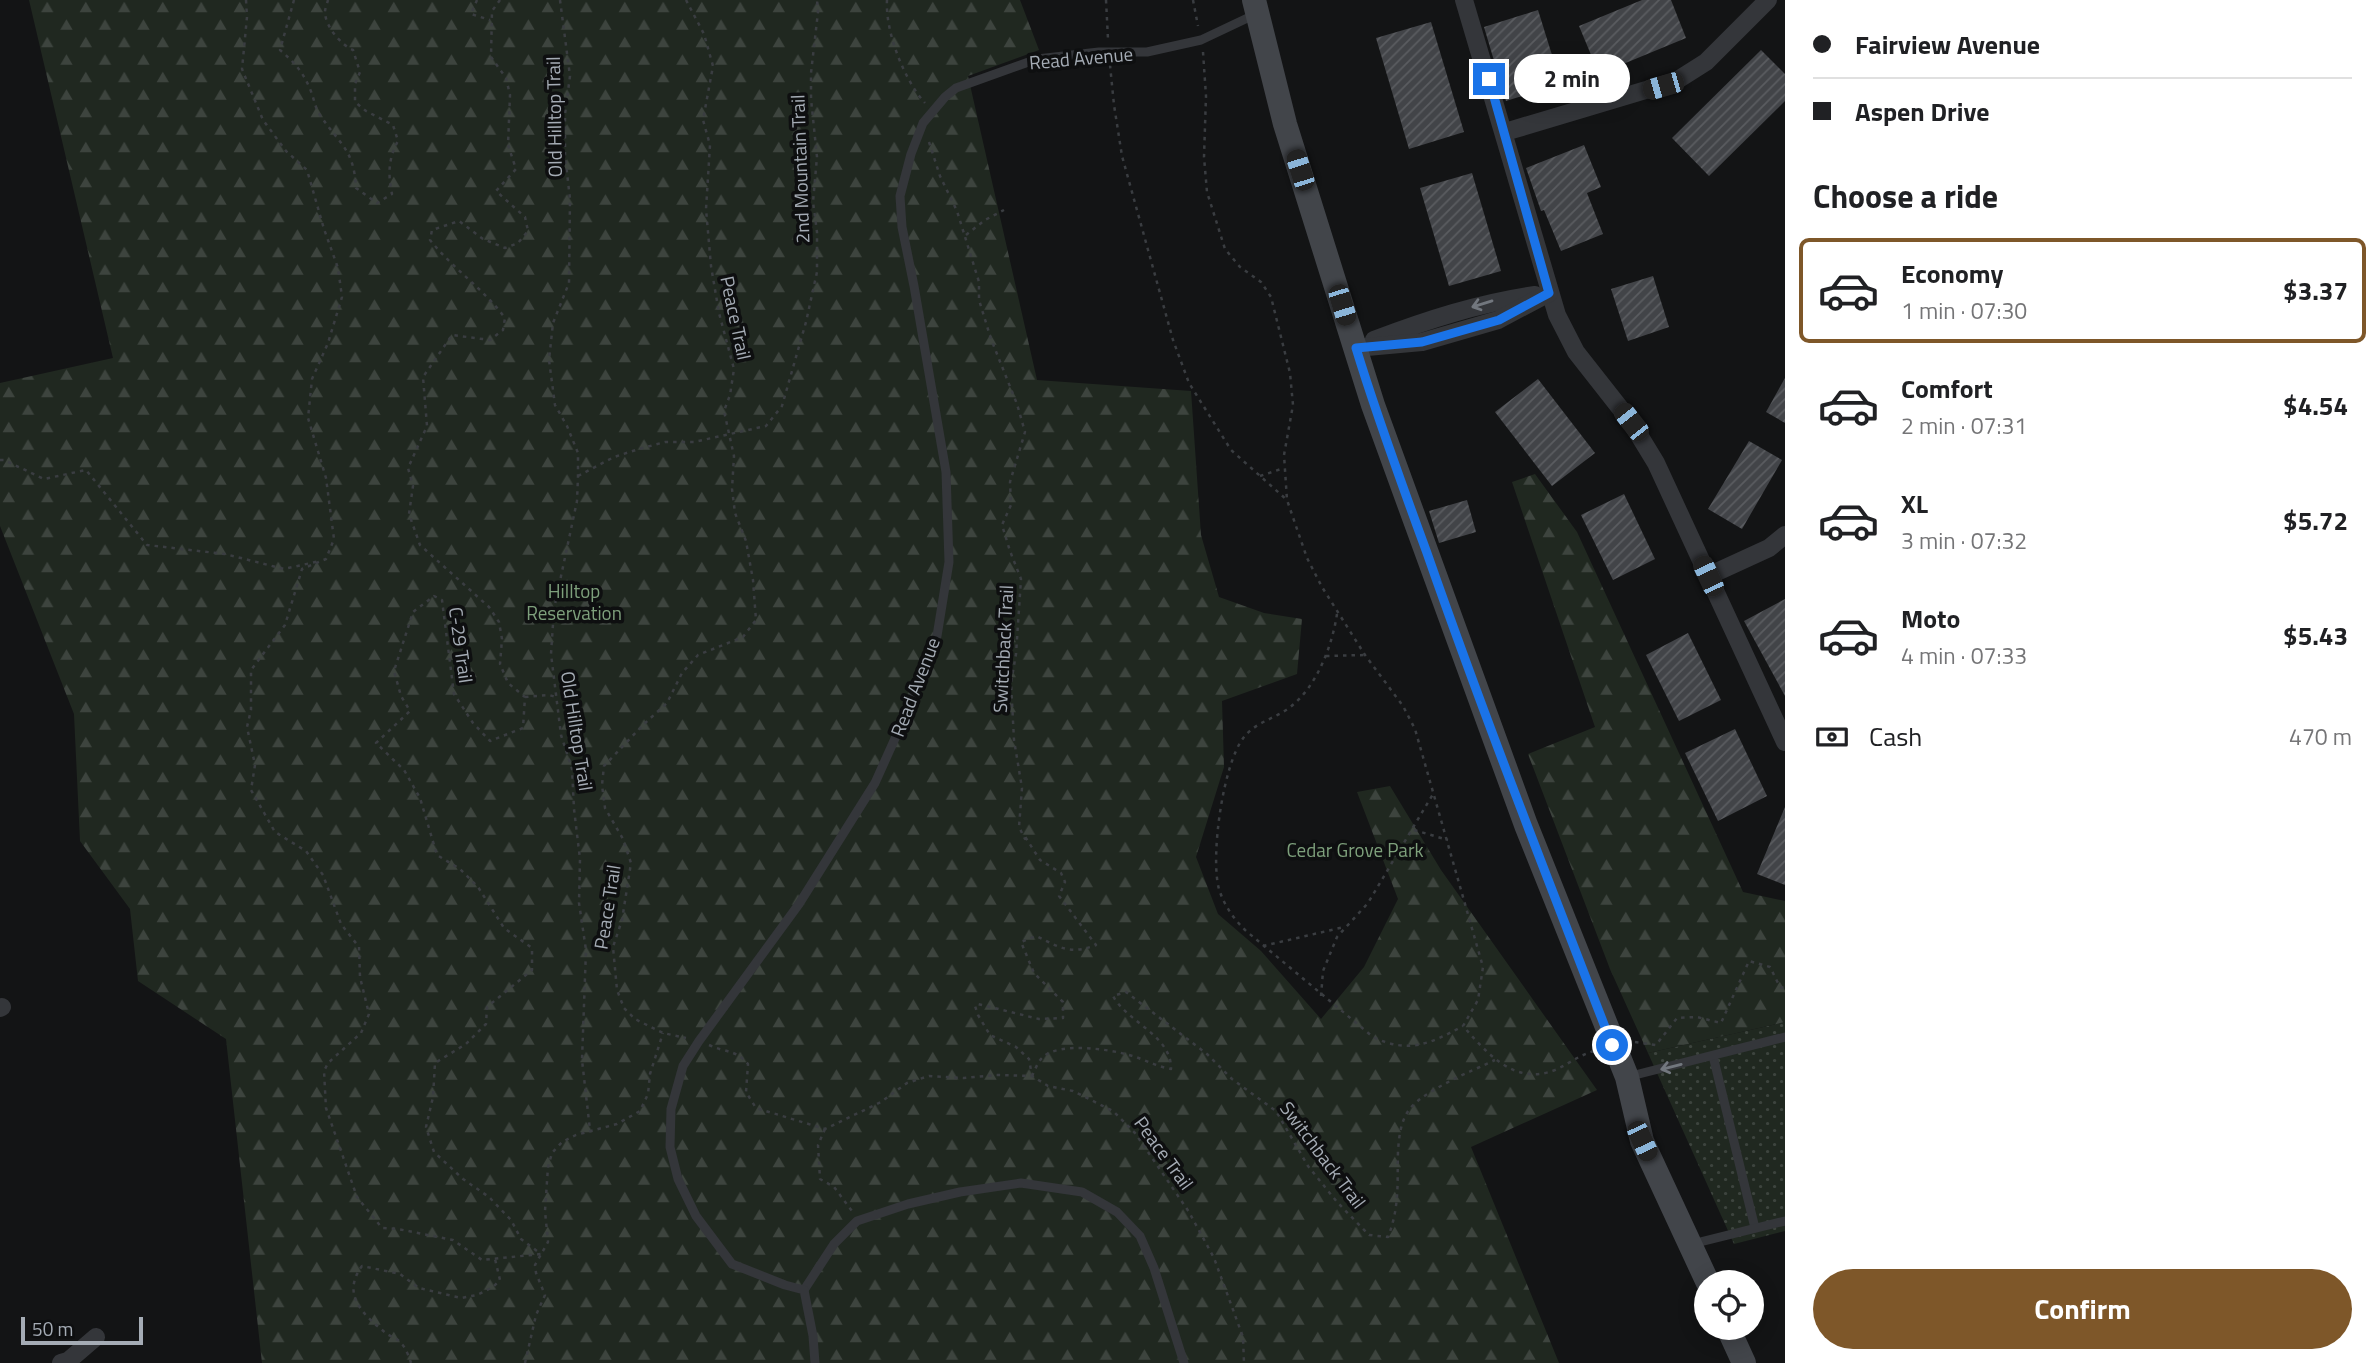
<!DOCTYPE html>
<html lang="en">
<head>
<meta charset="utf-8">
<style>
	:root { --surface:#fff; --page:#f2f2f2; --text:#202124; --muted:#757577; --line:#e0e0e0; --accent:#7e5729 }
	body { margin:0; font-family:"Titillium Web",sans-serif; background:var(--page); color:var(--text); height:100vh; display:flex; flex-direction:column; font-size:26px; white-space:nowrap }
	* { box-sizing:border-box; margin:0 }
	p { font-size:23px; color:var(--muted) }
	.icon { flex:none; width:38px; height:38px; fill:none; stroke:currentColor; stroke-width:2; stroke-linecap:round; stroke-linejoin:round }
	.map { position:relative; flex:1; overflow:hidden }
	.side { display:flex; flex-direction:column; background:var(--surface); width:595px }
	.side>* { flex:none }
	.banner { display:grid; align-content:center; height:154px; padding:0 28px; background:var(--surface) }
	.fabs { position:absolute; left:1694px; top:1270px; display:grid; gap:14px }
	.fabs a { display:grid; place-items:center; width:70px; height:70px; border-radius:50%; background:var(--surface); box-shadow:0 4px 18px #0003; font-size:35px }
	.scale { position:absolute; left:21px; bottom:18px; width:122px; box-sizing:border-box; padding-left:7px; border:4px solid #a5acb5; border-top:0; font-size:19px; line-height:24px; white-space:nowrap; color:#a5acb5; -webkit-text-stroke:5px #0e0f10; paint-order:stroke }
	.end { position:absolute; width:32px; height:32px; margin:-16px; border:9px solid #1a73e8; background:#fff; box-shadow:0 0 0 4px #fff }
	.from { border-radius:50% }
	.bubble { position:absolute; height:49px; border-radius:24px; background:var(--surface); box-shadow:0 4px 18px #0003; font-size:23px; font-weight:700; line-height:49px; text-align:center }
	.car { position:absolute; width:21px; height:42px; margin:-21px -10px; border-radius:9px; box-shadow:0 0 5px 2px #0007; background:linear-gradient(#222 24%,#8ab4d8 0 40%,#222 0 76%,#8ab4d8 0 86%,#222 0) }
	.banner b { display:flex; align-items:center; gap:24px; height:66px; font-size:26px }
	.banner b+b { border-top:2px solid var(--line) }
	.banner i { width:18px; height:18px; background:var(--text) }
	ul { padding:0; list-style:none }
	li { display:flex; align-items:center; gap:21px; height:105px; margin:0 14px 10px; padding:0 14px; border:4px solid transparent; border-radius:10px }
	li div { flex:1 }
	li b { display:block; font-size:26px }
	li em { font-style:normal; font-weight:700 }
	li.on { border-color:var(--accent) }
	li>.icon { width:63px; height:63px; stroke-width:1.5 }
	h2 { padding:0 28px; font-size:32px; line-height:84px }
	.pay { display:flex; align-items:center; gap:18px; height:77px; padding:0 28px; font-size:26px }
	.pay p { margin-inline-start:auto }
	.cta { display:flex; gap:14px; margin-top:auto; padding:14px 28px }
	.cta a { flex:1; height:80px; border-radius:42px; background:var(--accent); color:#fff; font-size:28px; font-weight:700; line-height:80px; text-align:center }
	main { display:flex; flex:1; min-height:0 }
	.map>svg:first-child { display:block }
	.grass { fill:url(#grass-dots) }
	.forest { fill:url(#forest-firs) }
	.building { fill:url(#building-hatch) }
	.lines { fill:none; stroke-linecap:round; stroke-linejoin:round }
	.path { stroke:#3a3d41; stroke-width:2.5; stroke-dasharray:3.5 5; stroke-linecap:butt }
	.service { stroke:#34363a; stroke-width:9 }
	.minor { stroke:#34363a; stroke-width:18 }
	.secondary { stroke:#42454a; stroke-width:24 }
	.oneway { stroke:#72777e }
	.route { stroke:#1a73e8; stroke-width:9 }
	.labels { text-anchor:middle; stroke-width:7; stroke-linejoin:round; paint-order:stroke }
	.street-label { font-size:19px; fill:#a5acb5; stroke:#0e0f10 }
	.park-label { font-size:19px; fill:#7ea07c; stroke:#0e0f10 }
</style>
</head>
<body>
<main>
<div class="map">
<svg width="1785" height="1363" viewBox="0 0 1785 1363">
	<defs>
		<pattern id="grass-dots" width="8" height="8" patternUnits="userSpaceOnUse" patternTransform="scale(1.75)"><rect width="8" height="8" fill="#202820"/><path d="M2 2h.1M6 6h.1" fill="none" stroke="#3d443e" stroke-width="1.8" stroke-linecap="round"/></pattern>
		<pattern id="forest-firs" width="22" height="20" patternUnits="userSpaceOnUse" patternTransform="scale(1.75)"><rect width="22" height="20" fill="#202820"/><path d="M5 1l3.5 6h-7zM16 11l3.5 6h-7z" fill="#3d443e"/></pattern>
		<pattern id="building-hatch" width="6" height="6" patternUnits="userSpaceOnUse" patternTransform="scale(1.75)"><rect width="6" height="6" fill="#424448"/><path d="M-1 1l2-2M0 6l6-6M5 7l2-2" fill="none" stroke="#5a5c60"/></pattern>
	</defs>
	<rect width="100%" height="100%" fill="#131415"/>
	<polygon class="grass" points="1785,1022 1785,1231 1734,1244 1648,1053"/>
	<g class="forest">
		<polygon points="29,0 1020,0 1039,50 968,76 1037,380 1191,391 1201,535 1219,597 1264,613 1302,619 1297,674 1222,701 1224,767 1196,857 1218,914 1261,951 1321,1019 1364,967 1398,899 1357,792 1390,786 1441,870 1597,1090 1471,1147 1559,1363 262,1363 226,1039 138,981 130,909 80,841 74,714 0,526 0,383 113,358"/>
		<polygon points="1535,474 1577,532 1743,892 1785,901 1785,1022 1648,1053 1610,969 1528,754 1595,727 1512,482"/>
	</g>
	<g class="building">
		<polygon points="1642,0 1671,0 1686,38 1599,74 1579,26"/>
		<polygon points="1538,10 1561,84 1506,101 1484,27"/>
		<polygon points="1431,22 1464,132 1409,149 1376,38"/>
		<polygon points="1761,50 1785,74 1785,101 1709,176 1672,138"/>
		<polygon points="1584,145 1601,187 1587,193 1603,234 1561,251 1544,210 1541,211 1526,168"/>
		<polygon points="1472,173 1501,271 1449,286 1420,188"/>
		<polygon points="1653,276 1669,327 1628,341 1611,289"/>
		<polygon points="1785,378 1785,423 1766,412"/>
		<polygon points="1538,379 1595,453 1552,486 1495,412"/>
		<polygon points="1749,441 1782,460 1742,529 1708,509"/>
		<polygon points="1624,494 1655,559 1613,580 1581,515"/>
		<polygon points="1467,500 1476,532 1439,543 1429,511"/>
		<polygon points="1785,599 1785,696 1744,621"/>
		<polygon points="1688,633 1721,700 1679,721 1646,655"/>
		<polygon points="1735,729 1767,796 1718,821 1685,753"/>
		<polygon points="1785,807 1785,885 1757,874"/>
	</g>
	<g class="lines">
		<g class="path">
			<polyline points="246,0 247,17 242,69 263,120 286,151 307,170 324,229 338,268 342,297 328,343 312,379 308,418 326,478 334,539 326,559 302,569 285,625 251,670 251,710 247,727 255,765 251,790 275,832 306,851 323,875 341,924 359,947 360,977 369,1014 361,1033 328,1063 324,1071 326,1108 357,1197 382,1228 398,1229 453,1240 482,1260 541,1254"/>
			<path d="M 294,0 L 280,50 C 294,62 303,72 310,89 C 314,98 315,108 320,115 C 340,145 354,149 356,188 L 377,203 L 392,194 C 388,175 388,159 398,141 L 393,125 L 366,111 L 355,102 L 355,84 L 360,72 L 353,50 C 341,45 325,26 325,12 C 325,8 327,4 328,0"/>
			<polyline points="477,0 471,14 490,20"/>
			<path d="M 500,0 L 492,11 L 491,57 L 506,78 L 510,95 L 508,145 L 516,169 L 496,191 L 525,217 L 528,231 L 518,243 L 505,248 L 483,239 L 459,221 L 432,230 L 430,240 C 454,270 483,288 505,318 L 503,330 L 490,340 L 452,335 L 423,377 L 427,426 L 408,468 L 413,486 L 409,514 L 420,545 L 489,607 L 499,622 L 502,639 L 500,664 L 508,683 L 525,697 L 523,728 L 490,741 L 473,723 L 454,694 L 442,600 L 434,596 L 413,612 L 394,671 L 401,696 L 410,711 L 376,743 L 404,770 L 420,798 L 437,855 L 460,869 L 478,887 L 504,928 L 532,948 L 532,970 L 487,1007 L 486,1024 L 466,1044 L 435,1063 L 433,1097 L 426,1127 L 434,1152 L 463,1179 L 489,1197 L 511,1220 L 521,1239 L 541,1254"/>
			<polyline points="560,0 570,76 565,114 565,155 570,199 569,283 553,323 549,360 555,405 567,426 578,453 578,476 577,501 554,609 551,654 561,735 572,769 574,809 580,859 579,903 586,950 582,1060 590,1130"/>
			<polyline points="686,0 704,34 713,66 703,120 710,145 706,209 711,266 719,313 734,369 730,395 724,411 734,456 732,489 735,513 746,541 753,580 756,620 743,637 698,655 682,673 667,703 643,725 604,766 602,785 605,808 623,839 631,863 622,920 613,947 617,990 624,1008 635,1019 663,1033 686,1038"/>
			<path d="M 887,0 C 885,31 904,80 925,103"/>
			<polyline points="1106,0 1108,39"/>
			<polyline points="1193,0 1198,26"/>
			<path d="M 1203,52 L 1206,96 L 1204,157 L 1207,192 L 1225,249 L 1240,267 L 1261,282 L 1271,297 L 1290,373 L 1293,405 L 1284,455 L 1287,500 L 1307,558 L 1322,587 L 1365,655 L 1403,706 L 1415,729 L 1483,967 L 1478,1000 L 1463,1026 C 1487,1053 1514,1086 1555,1070 C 1569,1064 1579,1055 1594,1051"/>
			<polyline points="1110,65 1114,105 1122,156 1173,340 1189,383 1231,450 1287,500"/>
			<path d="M 929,142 L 940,176 L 957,211 L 979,282 L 979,300 L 991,339 L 1017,404 L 1025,432 L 1010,482 L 1011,505 L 1002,525 L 1010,551 L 1021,579 L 1016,654 L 1011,683 L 1014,740 L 1022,788 L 1019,827 L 1025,839 L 1024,835 L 1040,860 L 1061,873 L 1065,882 L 1059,896 L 1096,945 C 1070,955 1061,948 1036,936 L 1021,942 L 1034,973 L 1063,1002 L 1063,1018 L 1039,1019 L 978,1004 L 975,1006 L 978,1015 L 990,1035 L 1016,1047 L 1029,1059 L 1032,1076"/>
			<polyline points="966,235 985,220 1004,210"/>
			<polyline points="0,460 4,460 44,479 86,470 147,545 225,554 284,569 320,561"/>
			<polyline points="578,476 614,457 639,449 665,442 694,442 766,426 782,406 806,322 817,272 817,232 813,202 817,157 811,99 811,73 818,12 817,0"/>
			<polyline points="1260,476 1284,468"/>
			<path d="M 1337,614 C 1332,647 1316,688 1289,708 C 1274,719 1256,722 1244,737 C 1223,763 1210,857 1219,889 C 1224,905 1233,918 1245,930 L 1373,1037 C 1408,1054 1430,1044 1463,1026"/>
			<polyline points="1326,656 1365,655"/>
			<polyline points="525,697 549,695 556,697"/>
			<polyline points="1414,830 1448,840"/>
			<polyline points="1263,946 1344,927"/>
			<polyline points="1321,996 1323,971 1337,937 1368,903 1433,794"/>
			<polyline points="1635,1042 1656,1045 1677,1018 1697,1017 1721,1023 1749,961 1770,967 1780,987 1785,988"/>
			<path d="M 709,1045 C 726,1053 735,1049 748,1064 L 746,1092 L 756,1108 L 825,1129 L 881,1102 L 907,1083 L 929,1076 L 964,1078 L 996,1075 L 1032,1076 L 1048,1086 L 1073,1091 L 1113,1111 L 1135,1133 L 1189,1212 L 1214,1258 L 1243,1337 L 1244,1363"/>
			<path d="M 1032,1076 C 1035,1070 1038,1061 1043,1057 C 1059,1042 1109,1049 1129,1055 C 1144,1059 1155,1066 1171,1069 C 1172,1036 1127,1022 1113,996 L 1126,992 L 1207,1054 L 1232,1079 L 1276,1111 L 1308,1166 L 1337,1202 L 1369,1235 L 1388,1237 C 1400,1206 1397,1183 1398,1151 C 1399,1138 1400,1125 1407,1113 C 1417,1093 1474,1070 1495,1060"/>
			<polyline points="825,1129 818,1145 820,1179 834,1187 852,1211"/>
			<path d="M 411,1363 C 409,1357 406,1348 401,1343 C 398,1339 392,1337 387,1334 C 365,1316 340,1296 362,1266 L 400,1274 L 419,1288 L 461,1298 L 477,1295 L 493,1287 L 500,1280 L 495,1259"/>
			<polyline points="525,1363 536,1315 545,1295 536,1273 535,1265 548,1242 545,1211 548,1167 552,1153 562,1142 576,1135 617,1124 640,1111 648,1094 650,1074 663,1033"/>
		</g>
		<g class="service">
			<polyline points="1713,1056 1755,1228"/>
			<polyline points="1627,1077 1785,1037"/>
			<polyline points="1692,1244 1785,1221"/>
			<polyline points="804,1290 834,1244 857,1221 908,1204 960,1192 1021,1183 1082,1192 1117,1212 1140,1236 1154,1268 1184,1363"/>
			<polyline points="815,1363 813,1336 804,1290 785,1285 732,1264 696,1216 678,1179 670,1147 671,1109 683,1066 699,1041 799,904 875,783 910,705 937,636 949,562 946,472 914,286 902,227 900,196 911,154 923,123 945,97 956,88 1037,59 1099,52 1147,52 1201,40 1256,14"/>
		</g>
		<g class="minor">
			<polyline points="1464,0 1557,315 1576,352 1631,422 1656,463 1785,742"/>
			<polyline points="1505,132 1676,81 1706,62 1768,0"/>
			<path d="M 1374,340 C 1427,320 1479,303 1535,295"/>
			<polyline points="1356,348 1422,342 1498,320 1549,293"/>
			<polyline points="1708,576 1769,548 1785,535"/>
			<polyline points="0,1008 2,1007"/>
			<polyline points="61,1363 68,1361 96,1337"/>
		</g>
		<g class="secondary">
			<polyline points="1254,0 1285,124 1373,405 1526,825 1627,1077 1642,1141 1708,1283"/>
			<polyline points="1728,1328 1744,1363"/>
		</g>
	</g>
	<defs><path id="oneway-shaft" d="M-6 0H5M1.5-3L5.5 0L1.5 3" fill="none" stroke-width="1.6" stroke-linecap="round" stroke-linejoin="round" transform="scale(1.75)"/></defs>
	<g class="oneway">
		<use href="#oneway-shaft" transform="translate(1482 304) rotate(163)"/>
		<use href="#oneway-shaft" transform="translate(1671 1067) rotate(166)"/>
	</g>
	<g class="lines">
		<path class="route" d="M 1489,79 L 1549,293 L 1499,320 L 1422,342 L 1356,348 C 1377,417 1402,485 1427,553 C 1485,719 1549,882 1612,1045"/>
	</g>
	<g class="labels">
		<g class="street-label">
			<text transform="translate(1081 58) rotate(-5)" y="7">Read Avenue</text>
			<text transform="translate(554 117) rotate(-91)" y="7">Old Hilltop Trail</text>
			<text transform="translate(800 169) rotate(-92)" y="7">2nd Mountain Trail</text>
			<text transform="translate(736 318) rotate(78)" y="7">Peace Trail</text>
			<text transform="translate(461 645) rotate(82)" y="7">C-29 Trail</text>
			<text transform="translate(1003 649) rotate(-87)" y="7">Switchback Trail</text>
			<text transform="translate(915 687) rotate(-69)" y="7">Read Avenue</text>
			<text transform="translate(577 731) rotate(81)" y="7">Old Hilltop Trail</text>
			<text transform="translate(607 907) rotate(-81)" y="7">Peace Trail</text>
			<text transform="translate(1164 1153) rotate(54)" y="7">Peace Trail</text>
			<text transform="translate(1323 1155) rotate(53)" y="7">Switchback Trail</text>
		</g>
		<g class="park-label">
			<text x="574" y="598">Hilltop<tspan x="574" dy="22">Reservation</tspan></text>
			<text x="1355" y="857">Cedar Grove Park</text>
		</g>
	</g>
</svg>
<div class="fabs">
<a><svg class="icon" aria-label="locate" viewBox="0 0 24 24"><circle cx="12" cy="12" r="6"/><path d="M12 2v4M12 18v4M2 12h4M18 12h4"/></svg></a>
</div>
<div class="scale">50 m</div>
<i class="end from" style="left:1612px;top:1045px"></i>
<i class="end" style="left:1489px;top:79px"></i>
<div class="bubble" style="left:1514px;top:54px;width:116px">2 min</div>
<i class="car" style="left:1663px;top:86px;rotate:254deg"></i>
<i class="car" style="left:1300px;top:170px;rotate:342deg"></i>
<i class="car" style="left:1342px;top:305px;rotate:163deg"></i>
<i class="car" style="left:1631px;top:422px;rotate:322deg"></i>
<i class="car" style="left:1708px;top:576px;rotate:335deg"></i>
<i class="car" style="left:1642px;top:1141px;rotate:155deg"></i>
</div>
<section class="side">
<div class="banner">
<b><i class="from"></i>Fairview Avenue</b>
<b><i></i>Aspen Drive</b>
</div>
<h2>Choose a ride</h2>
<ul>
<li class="on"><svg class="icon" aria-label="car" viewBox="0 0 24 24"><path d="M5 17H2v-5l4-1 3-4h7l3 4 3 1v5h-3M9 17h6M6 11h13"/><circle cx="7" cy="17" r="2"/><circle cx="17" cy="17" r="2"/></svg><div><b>Economy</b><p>1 min · 07:30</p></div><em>$3.37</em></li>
<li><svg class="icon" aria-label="car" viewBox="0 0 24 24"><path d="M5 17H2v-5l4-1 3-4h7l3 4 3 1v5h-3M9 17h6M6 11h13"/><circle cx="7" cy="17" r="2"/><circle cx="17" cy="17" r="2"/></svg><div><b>Comfort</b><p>2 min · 07:31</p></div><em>$4.54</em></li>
<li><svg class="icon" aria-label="car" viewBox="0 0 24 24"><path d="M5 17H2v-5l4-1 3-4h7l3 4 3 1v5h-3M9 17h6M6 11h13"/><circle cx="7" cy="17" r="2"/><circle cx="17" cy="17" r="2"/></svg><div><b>XL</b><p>3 min · 07:32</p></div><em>$5.72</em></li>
<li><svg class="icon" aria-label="car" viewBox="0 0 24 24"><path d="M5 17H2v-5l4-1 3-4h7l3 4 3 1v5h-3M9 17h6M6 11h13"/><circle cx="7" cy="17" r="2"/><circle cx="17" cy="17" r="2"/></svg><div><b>Moto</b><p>4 min · 07:33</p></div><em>$5.43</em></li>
</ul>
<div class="pay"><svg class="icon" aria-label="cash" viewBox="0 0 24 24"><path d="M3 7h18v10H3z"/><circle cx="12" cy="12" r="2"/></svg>Cash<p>470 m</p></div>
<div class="cta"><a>Confirm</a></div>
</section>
</main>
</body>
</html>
